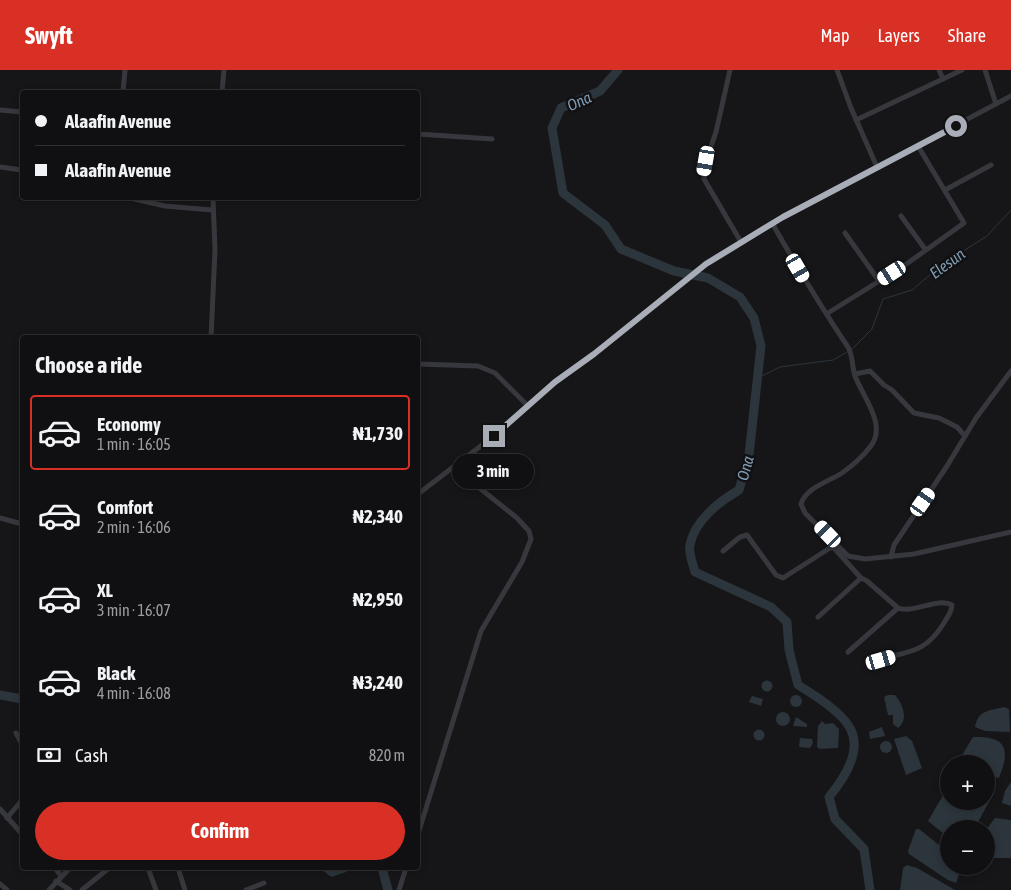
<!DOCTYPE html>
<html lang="en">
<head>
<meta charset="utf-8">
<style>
	:root { --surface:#101012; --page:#19191b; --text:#f1f3f6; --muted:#9c9d9f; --line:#303032; --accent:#d93025 }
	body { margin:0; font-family:"Asap Condensed",sans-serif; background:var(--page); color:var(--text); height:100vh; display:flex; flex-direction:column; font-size:19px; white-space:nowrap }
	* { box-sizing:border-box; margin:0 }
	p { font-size:16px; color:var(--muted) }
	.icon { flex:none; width:28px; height:28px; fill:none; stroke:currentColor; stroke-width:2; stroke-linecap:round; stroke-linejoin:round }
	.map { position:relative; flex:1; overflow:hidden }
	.panel { position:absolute; left:20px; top:265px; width:400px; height:535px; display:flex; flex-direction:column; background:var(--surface); border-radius:5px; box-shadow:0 2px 8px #0003,0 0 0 1px var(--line) }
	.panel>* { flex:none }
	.top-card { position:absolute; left:20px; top:20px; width:400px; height:110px; border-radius:5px; box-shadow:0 2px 8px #0003,0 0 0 1px var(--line); display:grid; align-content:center; height:110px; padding:0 15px; background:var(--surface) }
	.tools { position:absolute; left:940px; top:685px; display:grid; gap:10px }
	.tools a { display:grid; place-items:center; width:55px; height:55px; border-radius:50%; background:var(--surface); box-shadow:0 2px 8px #0003,0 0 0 1px var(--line); font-size:25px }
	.end { position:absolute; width:22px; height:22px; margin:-11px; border:6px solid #a8adb8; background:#111; box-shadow:0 0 0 2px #111 }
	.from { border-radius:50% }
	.bubble { position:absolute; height:35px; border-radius:18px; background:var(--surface); box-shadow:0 2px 8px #0003,0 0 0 1px var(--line); font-size:16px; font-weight:700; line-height:35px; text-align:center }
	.car { position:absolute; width:15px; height:30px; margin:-15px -8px; border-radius:6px; box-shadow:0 0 4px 1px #0007; background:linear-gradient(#fff 24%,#345 0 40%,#fff 0 76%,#345 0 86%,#fff 0) }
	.top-card b { display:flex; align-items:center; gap:18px; height:48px; font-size:19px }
	.top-card b+b { border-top:1px solid var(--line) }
	.top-card i { width:12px; height:12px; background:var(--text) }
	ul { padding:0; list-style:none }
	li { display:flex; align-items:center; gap:15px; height:75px; margin:0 10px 8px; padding:0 5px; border:2px solid transparent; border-radius:5px }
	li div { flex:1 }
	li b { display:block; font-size:19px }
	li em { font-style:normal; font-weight:700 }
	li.current { border-color:var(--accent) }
	li>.icon { width:45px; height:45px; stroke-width:1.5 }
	h2 { padding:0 15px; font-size:22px; line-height:60px }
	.pay { display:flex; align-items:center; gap:12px; height:55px; padding:0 15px; font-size:19px }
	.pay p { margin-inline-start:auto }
	.primary-button { display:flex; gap:10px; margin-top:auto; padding:10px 15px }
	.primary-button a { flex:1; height:58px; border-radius:30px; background:var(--accent); color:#fff; font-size:20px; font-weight:700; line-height:58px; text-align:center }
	header { display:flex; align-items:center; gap:30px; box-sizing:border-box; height:70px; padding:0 25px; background:var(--accent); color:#fff }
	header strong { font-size:24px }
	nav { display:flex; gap:28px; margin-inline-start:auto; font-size:18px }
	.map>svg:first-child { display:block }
	.water { fill:#2c353c }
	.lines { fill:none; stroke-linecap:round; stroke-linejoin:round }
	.stream { stroke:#2c353c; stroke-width:1 }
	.river { stroke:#2c353c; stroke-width:9 }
	.street { stroke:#37383d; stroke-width:5 }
	.route { stroke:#a8adb8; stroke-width:6 }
	.labels { text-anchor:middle; stroke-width:5; stroke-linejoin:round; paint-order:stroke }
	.water-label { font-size:16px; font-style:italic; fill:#7f9bb3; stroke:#111113 }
</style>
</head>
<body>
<header>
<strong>Swyft</strong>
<nav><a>Map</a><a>Layers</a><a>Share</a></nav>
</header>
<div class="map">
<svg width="1011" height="820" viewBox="0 0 1011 820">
	<rect width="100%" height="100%" fill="#161618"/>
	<g class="water">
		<circle cx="767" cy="616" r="5.5"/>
		<circle cx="796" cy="631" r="6"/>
		<path d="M 888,625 L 895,625 C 903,634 909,650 898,658 L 893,654 L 893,645 L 888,645 L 884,627 Z"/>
		<polygon points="752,626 763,629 761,636 749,632"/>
		<path d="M 1004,637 L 1009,639 L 1010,662 L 985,661 L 975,657 C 978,640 989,641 1004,637 Z"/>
		<circle cx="783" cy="649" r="7"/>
		<polygon points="796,647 807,654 807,657 793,656"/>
		<polygon points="822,651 825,654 833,653 839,659 838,678 820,679 817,677 818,656"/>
		<polygon points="882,657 885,666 870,669 869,662"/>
		<circle cx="759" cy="665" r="5.5"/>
		<polygon points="906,666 912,671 922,698 906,705 894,669"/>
		<path d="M 973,667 C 1006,666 1011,678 999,708 L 986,704 L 986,694 L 961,694 L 961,687 Z"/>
		<polygon points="800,668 812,669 813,673 810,678 799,677"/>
		<circle cx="886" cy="677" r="6"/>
		<polygon points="1011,712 1011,736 1002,733 1005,721"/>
		<polygon points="986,713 994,719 994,723 974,759 949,759 949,768 928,751 949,715 949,731 986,731"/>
		<polygon points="995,748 1011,750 1011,788 995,788 986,784 986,760"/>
		<polygon points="916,759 919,759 949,783 949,796 962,796 956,813 948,810 909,784 908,781"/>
		<polygon points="907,795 917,798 955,820 900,820 903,798"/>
	</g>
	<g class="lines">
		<g class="stream">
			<polyline points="852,279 872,259 883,229 912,220 943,194 987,166 1011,140"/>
			<polyline points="758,308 780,297 833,290 849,281"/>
		</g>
		<g class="river">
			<path d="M 618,0 L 600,21 L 561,38 L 552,58 L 563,123 L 605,155 L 621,179 L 674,201 L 708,208 L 740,227 L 754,248 L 761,276 L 749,385 L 739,420 C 720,431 694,451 690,475 C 688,482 693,494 695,502 L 771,537 L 787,552 L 789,580 L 798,615 C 813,624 844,644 851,660 C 862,683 843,710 829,727 L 835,749 L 864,779 L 870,820"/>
			<polyline points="0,625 22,629"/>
			<polyline points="327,798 332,802 344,798"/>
			<polyline points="382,798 388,820"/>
		</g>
		<g class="street">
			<polyline points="730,0 716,62 706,91 704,109 741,172"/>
			<polyline points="837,0 851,38 877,97"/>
			<polyline points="939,0 943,9"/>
			<polyline points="985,0 996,34"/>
			<polyline points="123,22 125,0"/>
			<polyline points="222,22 224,0"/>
			<polyline points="0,40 22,42"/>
			<polyline points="856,50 962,0"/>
			<polyline points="418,64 492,69"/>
			<polyline points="0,97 22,100"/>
			<polyline points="945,120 991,95"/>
			<polyline points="130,128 165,136 212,140"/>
			<polyline points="901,146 925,179"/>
			<path d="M 772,153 C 796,195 821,237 848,277 C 853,285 852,297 855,306 C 863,327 888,356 870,377 C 863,386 852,396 842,403 C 830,411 805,418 801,434 L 805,443 L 848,486 L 865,489 L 914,484 L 1011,462"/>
			<polyline points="845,163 879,211"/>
			<polyline points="828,243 905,195 964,153 918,76"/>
			<polyline points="211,268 215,180 213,128"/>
			<polyline points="418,294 478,296 495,303 528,336"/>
			<polyline points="855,304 870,301 884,315 892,320 914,343 939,348 957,357 965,366"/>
			<polyline points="418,424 482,375 555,312 594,284 706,193 772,153 1011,26"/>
			<polyline points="0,448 22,454"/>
			<path d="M 723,481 L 740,467 L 747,465 L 776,505 L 783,508 L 830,478 L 834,478 L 861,508 L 867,511 L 898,538 C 912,544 938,527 952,535 C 952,542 947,547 944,553 C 926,582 911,581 881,589"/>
			<polyline points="891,487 894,475 947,396 976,348 1011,301"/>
			<polyline points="818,547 861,508"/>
			<polyline points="848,582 898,538"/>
			<polyline points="16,663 22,674"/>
			<polyline points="0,739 22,764"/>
			<polyline points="7,748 22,730"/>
			<polyline points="418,764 481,561 522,492 531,469 529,461 517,448 477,416 456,395"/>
			<polyline points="55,798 61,806"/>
			<polyline points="148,798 156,820"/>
			<polyline points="178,798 185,820"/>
			<polyline points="56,811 70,820"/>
			<polyline points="0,814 7,820"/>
			<polyline points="49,820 70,798"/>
			<polyline points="82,820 109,798"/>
			<polyline points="246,820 264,813"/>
			<polyline points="399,820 406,798"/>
		</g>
	</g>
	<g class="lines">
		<polyline class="route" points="494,366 555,312 594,284 706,194 783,147 956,56"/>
	</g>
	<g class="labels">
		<g class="water-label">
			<text transform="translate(579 31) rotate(-24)" y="6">Ona</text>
			<text transform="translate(947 193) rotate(-36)" y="6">Elesun</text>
			<text transform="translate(745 398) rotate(-75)" y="6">Ona</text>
		</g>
	</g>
</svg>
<div class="tools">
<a>+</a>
<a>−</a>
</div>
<i class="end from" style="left:956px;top:56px"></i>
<i class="end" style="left:494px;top:366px"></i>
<div class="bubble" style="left:452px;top:384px;width:82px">3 min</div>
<i class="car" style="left:706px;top:91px;rotate:190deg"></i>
<i class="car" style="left:798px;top:198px;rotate:150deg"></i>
<i class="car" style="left:892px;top:203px;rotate:237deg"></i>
<i class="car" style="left:923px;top:432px;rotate:35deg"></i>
<i class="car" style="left:828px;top:464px;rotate:316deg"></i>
<i class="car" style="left:881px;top:590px;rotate:74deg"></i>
<div class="top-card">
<b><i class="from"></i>Alaafin Avenue</b>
<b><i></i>Alaafin Avenue</b>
</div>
<section class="panel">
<h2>Choose a ride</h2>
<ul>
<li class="current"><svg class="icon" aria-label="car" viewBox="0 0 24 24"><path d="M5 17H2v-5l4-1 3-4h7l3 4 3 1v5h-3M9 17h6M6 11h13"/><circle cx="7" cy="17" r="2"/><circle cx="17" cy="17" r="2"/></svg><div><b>Economy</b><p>1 min · 16:05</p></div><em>₦1,730</em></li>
<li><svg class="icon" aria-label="car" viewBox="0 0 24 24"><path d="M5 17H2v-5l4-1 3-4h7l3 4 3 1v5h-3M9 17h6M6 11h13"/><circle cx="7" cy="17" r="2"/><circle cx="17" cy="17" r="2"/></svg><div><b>Comfort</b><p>2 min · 16:06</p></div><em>₦2,340</em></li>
<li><svg class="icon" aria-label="car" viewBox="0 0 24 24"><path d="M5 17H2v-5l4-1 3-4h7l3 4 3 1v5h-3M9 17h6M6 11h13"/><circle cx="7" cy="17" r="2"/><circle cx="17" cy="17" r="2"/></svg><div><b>XL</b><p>3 min · 16:07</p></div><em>₦2,950</em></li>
<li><svg class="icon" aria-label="car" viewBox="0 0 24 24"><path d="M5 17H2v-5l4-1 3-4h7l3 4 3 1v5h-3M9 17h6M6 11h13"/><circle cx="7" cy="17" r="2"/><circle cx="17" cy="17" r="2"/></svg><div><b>Black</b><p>4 min · 16:08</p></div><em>₦3,240</em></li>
</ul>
<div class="pay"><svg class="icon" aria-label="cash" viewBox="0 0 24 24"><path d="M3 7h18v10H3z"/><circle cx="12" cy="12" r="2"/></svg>Cash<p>820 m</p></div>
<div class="primary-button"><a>Confirm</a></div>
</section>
</div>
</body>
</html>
